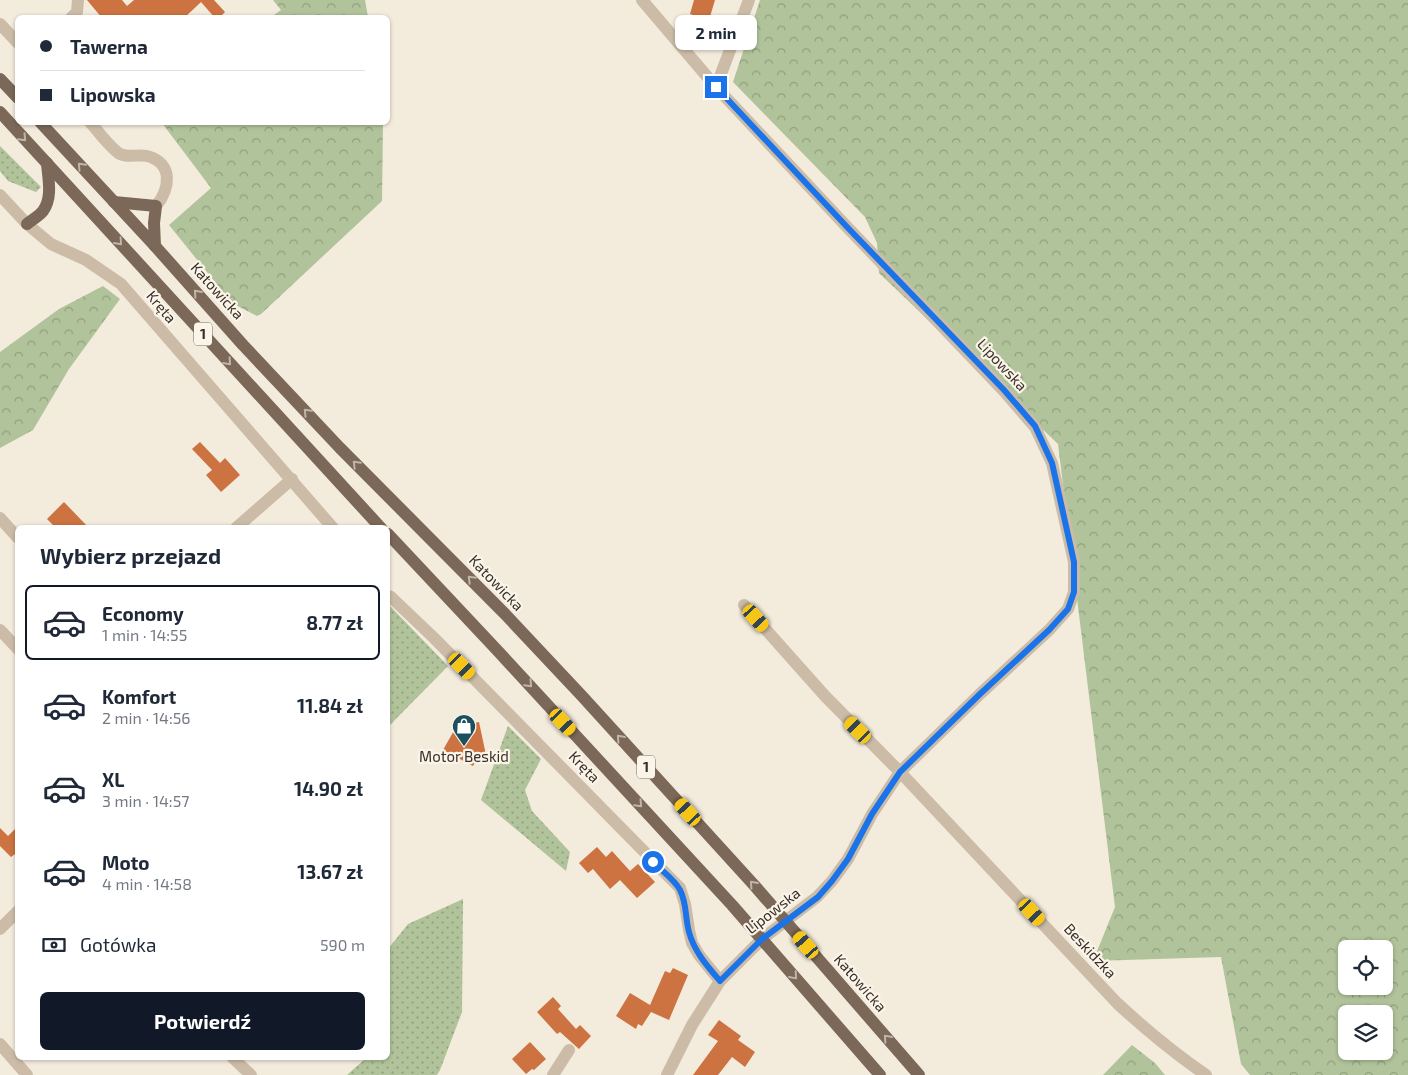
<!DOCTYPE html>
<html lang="pl">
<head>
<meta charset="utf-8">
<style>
	:root { --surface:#fff; --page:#f2f2f3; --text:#1f2937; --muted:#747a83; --line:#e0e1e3; --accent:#111827 }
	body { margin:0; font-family:"Exo 2",sans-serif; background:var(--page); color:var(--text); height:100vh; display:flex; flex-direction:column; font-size:19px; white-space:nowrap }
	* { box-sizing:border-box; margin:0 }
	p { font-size:16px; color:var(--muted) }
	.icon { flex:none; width:28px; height:28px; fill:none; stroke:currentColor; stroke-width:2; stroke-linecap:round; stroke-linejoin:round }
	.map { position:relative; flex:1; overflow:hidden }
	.drawer { position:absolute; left:15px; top:525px; width:375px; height:535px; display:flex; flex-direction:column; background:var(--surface); border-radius:8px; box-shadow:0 1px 4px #0004 }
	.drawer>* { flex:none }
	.hud { position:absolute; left:15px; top:15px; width:375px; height:110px; border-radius:8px; box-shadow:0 1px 4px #0004; display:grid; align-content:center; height:110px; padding:0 25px; background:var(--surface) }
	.fabs { position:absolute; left:1338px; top:940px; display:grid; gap:10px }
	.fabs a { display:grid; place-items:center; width:55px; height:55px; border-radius:8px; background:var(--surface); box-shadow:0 1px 4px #0004; font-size:25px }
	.end { position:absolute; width:22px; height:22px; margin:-11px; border:6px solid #1a73e8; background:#fff; box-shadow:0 0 0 2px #fff }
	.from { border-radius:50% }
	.bubble { position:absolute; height:35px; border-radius:8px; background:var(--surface); box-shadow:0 1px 4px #0004; font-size:16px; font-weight:700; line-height:35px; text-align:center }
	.car { position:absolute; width:15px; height:30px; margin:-15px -8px; border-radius:6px; box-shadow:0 0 4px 1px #0007; background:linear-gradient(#f5c518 24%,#345 0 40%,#f5c518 0 76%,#345 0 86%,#f5c518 0) }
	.hud b { display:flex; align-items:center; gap:18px; height:48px; font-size:19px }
	.hud b+b { border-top:1px solid var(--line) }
	.hud i { width:12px; height:12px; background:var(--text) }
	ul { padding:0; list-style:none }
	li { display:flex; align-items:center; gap:15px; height:75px; margin:0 10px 8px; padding:0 15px; border:2px solid transparent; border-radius:8px }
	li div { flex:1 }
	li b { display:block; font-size:19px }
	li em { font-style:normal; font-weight:700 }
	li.active { border-color:var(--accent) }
	li>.icon { width:45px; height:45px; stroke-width:1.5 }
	h2 { padding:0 25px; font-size:22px; line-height:60px }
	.pay { display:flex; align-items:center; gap:12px; height:55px; padding:0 25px; font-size:19px }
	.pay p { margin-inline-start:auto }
	.primary-button { display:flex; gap:10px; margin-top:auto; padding:10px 25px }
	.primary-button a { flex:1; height:58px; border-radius:8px; background:var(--accent); color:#fff; font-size:20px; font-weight:700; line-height:58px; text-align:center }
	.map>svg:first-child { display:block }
	.grass { fill:url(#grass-dots) }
	.forest { fill:url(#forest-crowns); fill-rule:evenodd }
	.building { fill:#cc7341 }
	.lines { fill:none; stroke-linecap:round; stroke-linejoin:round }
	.minor { stroke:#ccbca7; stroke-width:12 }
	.major { stroke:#7b6858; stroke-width:12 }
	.oneway { stroke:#c1b5a8 }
	.route { stroke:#1a73e8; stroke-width:6 }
	.labels { text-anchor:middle; stroke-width:4.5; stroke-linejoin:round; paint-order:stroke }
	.shield { fill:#fbf4e9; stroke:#726a62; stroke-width:1 }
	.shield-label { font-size:14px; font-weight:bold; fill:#382f28 }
	.street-label { font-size:15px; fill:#382f28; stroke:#fbf4e9 }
	.poi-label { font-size:15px; fill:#382f28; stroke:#fbf4e9 }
</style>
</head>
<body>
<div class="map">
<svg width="1408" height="1075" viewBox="0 0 1408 1075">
	<defs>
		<pattern id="grass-dots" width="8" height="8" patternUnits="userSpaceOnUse" patternTransform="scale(1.25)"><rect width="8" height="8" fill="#b1c39b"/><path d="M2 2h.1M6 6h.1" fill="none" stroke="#919f7e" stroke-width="1.8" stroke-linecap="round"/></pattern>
		<pattern id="forest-crowns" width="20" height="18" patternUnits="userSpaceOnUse" patternTransform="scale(1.25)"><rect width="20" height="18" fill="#b1c39b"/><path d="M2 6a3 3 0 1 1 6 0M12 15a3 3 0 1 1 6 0" fill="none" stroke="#919f7e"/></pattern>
	</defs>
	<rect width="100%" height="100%" fill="#f3ebdc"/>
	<g class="grass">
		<polygon points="0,146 41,187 36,192 8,181 0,171"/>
		<polygon points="388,604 448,666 388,727"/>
		<polygon points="508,726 541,759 525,790 532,811 570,852 566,871 481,800"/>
		<polygon points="463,899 462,1012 440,1070 437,1075 347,1075 366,1058 388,1058 388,949 408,924"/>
	</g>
	<g class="forest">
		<polygon points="273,0 365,0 368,17 271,17 281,10"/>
		<path d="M 760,0 L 1408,0 L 1408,1075 L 1250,1075 L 1241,1064 L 1221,957 L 1093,961 L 1115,907 L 1058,444 L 879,273 L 877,243 L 865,217 L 733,82 ZM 1346,949 L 1384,949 L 1384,986 L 1346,986 ZM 1346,1014 L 1384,1014 L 1384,1051 L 1346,1051 Z"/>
		<polygon points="162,123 383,123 382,201 261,314 257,316 232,303 169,225 211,188"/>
		<polygon points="103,286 120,299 69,369 33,430 0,448 0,352 59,309"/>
		<polygon points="1132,1045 1155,1063 1165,1075 1103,1075"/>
	</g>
	<g class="building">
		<polygon points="87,0 122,0 127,6 134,0 214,0 225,12 219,18 215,18 201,2 184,18 102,18"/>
		<polygon points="694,0 715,0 709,20 690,14"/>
		<polygon points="200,442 220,463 225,458 240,475 221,492 206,475 212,470 192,449"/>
		<polygon points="64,502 89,528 56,528 47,519"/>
		<polygon points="479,722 486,755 478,757 473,766 443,750 456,727"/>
		<polygon points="18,826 18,852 11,857 0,846 0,828 8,836"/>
		<polygon points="597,847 606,857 612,851 630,871 638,864 655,882 637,898 620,880 610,889 593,869 588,873 579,863"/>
		<polygon points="673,968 688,975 669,1020 651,1012 642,1026 638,1024 636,1029 616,1016 630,993 650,1005 665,971 670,973"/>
		<polygon points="553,997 561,1006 558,1009 576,1029 580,1025 591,1036 579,1049 560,1032 557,1034 537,1012"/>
		<polygon points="719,1020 741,1036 738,1040 755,1052 745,1067 732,1057 718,1075 693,1075 718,1041 708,1035"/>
		<polygon points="530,1042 546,1059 534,1070 532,1069 526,1074 512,1059"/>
	</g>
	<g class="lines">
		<g class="minor">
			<polyline points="642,0 716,87"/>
			<polyline points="71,18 77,12 78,0"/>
			<polyline points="0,24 18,43"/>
			<path d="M 90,122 C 98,131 110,148 120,154 C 129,158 138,154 147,156 C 174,163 170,189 156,206"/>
			<polyline points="0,195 27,224 51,244 86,260 121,284 333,528"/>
			<polyline points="0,518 18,538"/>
			<polyline points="236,528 292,479"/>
			<polyline points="388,596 391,597 434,638 680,888 685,904 689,930 692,943 699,955 720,981"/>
			<path d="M 744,605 L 825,696 L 900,772 L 1117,1003 C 1145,1029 1174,1053 1206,1075"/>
			<polyline points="0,630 18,649"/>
			<polyline points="0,929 18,911"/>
			<polyline points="0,1044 27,1075"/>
			<polyline points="233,1058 251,1075"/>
			<polyline points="553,1075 569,1050"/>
			<polyline points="667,1075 692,1025 720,981 762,939 817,897 832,881 848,859 872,814 900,772 980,694 1049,630 1068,609 1074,592 1074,562 1052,463 1035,427 1004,391 848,228 716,87 749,0"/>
		</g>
		<g class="major">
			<polyline points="0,79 18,98"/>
			<polyline points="0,112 381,528"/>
			<polyline points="40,122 155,246 243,345 340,448 505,614 582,696 754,885 919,1075"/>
			<polyline points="114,202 156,206 154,223 155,246"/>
			<path d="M 27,224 C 32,220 39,216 43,211 C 53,197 48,178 47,163"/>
			<polyline points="388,534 496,649 732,905 880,1075"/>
		</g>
	</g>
	<defs><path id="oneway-chevron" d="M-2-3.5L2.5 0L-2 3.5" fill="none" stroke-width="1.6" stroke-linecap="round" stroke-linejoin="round" transform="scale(1.25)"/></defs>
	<g class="oneway">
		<use href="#oneway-chevron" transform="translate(23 138) rotate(47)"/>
		<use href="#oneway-chevron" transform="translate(81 166) rotate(-133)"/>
		<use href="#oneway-chevron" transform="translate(119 242) rotate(48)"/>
		<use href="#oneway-chevron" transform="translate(197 293) rotate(-132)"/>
		<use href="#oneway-chevron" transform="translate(228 362) rotate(48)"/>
		<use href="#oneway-chevron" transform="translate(307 412) rotate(-133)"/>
		<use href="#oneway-chevron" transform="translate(356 464) rotate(-135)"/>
		<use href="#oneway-chevron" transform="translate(471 579) rotate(-135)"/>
		<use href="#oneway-chevron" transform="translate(529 684) rotate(47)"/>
		<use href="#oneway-chevron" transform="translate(620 738) rotate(-132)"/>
		<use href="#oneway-chevron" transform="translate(639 804) rotate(47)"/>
		<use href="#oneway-chevron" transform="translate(753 884) rotate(-132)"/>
		<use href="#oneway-chevron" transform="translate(794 976) rotate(49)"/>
		<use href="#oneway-chevron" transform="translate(887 1038) rotate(-131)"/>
	</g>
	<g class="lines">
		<path class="route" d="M 653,862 C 661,870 675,880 680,890 C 687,903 685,918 689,932 C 694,951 707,966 720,981 L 762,939 L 818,897 L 832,881 L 848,859 L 872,814 L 900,772 L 980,694 L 1049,630 L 1068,609 L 1074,592 L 1074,562 L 1052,463 L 1035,426 L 1004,390 L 848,228 L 716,87"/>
	</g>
	<defs>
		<g id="shop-pin" transform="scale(1.25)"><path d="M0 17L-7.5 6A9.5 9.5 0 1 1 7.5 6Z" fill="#1b505c" stroke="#fbf4e9"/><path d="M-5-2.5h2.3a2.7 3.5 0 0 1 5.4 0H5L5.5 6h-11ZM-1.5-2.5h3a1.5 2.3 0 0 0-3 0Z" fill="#fff"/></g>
	</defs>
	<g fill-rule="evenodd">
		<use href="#shop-pin" x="464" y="726"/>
	</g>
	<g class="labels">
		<g class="shield">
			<rect x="194" y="322.5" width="18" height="23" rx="4"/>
			<rect x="637" y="755.5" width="18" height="23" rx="4"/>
		</g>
		<g class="shield-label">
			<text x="203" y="339">1</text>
			<text x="646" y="772">1</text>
		</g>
		<g class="street-label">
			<text transform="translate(217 291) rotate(48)" y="5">Katowicka</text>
			<text transform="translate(161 307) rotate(50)" y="5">Kręta</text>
			<text transform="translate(1002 365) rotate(47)" y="5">Lipowska</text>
			<text transform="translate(496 583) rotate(46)" y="5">Katowicka</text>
			<text transform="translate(584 767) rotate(46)" y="5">Kręta</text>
			<text transform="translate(773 911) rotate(-38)" y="5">Lipowska</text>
			<text transform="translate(1090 951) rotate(47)" y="5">Beskidzka</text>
			<text transform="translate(860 983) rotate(49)" y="5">Katowicka</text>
		</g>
		<g class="poi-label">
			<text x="464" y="762">Motor Beskid</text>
		</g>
	</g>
</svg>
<div class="fabs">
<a><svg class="icon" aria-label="locate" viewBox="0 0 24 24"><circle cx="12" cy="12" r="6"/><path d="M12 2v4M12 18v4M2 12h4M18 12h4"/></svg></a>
<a><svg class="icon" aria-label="layers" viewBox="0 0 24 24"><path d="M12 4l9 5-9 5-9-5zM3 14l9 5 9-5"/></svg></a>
</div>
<i class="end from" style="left:653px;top:862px"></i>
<i class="end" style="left:716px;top:87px"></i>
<div class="bubble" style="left:675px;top:15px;width:82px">2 min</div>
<i class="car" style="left:756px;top:618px;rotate:138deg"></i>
<i class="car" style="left:462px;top:666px;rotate:136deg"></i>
<i class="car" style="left:563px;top:722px;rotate:137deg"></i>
<i class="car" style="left:858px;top:730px;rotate:315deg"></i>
<i class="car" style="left:688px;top:812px;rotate:318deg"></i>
<i class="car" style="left:1032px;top:912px;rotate:137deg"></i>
<i class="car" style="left:806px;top:945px;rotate:319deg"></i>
<div class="hud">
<b><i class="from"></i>Tawerna</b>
<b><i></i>Lipowska</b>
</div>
<section class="drawer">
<h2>Wybierz przejazd</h2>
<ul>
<li class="active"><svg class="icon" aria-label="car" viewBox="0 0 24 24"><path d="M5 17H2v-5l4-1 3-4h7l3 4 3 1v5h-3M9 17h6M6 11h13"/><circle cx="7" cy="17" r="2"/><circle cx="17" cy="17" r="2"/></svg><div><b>Economy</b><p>1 min · 14:55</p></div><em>8.77 zł</em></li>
<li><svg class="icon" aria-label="car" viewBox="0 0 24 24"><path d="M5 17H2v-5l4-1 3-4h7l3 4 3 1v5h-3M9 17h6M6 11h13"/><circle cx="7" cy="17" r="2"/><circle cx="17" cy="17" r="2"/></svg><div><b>Komfort</b><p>2 min · 14:56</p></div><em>11.84 zł</em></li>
<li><svg class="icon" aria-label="car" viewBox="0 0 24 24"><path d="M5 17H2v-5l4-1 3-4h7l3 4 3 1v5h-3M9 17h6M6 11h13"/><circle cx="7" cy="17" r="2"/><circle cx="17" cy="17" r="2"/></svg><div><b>XL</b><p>3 min · 14:57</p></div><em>14.90 zł</em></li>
<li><svg class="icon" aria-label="car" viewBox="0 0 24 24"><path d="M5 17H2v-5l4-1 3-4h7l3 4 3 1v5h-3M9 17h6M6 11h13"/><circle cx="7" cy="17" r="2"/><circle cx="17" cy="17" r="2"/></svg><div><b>Moto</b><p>4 min · 14:58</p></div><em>13.67 zł</em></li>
</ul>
<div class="pay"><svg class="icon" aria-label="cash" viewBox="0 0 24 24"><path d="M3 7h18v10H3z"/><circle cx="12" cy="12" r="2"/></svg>Gotówka<p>590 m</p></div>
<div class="primary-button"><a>Potwierdź</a></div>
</section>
</div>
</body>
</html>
